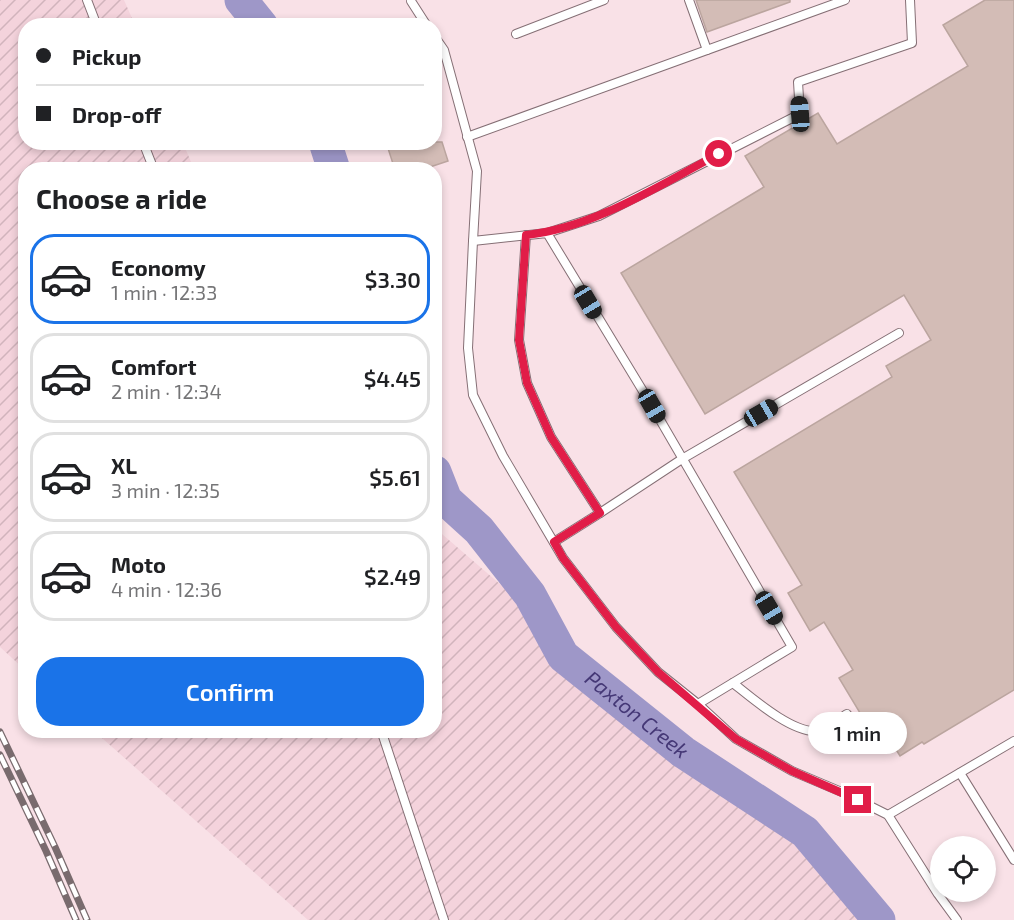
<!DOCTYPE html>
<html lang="en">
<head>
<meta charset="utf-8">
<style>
	:root { --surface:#fff; --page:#f6f6f6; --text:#202124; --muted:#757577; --line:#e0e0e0; --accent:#1a73e8 }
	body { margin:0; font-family:"Exo 2",sans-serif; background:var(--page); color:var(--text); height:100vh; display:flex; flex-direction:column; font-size:22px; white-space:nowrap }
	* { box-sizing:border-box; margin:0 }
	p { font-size:20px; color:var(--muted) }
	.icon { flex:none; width:33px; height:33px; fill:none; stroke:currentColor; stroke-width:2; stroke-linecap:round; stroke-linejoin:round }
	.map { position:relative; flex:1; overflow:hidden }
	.side { position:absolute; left:18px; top:162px; width:424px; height:576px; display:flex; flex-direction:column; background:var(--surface); border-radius:24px; box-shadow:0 3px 9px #0003 }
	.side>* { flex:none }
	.hud { position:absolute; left:18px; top:18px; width:424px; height:132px; border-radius:24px; box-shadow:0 3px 9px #0003; display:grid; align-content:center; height:132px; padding:0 18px; background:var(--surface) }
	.fabs { position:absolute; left:930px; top:836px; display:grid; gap:12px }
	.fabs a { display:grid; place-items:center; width:66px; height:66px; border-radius:50%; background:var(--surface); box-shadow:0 3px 9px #0003; font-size:30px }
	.end { position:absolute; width:27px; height:27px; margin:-14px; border:8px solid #e11d48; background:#fff; box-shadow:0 0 0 3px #fff }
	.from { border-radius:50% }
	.bubble { position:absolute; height:42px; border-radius:21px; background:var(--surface); box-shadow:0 3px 9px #0003; font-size:20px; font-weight:600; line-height:42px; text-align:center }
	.car { position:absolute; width:18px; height:36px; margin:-18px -9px; border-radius:8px; box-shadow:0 0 4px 2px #0007; background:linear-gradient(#222 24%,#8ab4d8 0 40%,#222 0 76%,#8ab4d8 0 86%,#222 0) }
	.hud b { display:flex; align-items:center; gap:21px; height:57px; font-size:22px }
	.hud b+b { border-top:2px solid var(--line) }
	.hud i { width:15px; height:15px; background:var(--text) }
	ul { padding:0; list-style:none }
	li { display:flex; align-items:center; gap:18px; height:90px; margin:0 12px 9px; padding:0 6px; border:3px solid var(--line); border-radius:24px }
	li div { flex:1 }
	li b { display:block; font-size:22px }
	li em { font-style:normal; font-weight:600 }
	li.current { border-color:var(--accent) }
	li>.icon { width:54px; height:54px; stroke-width:1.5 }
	h2 { padding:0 18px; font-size:27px; line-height:72px }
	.button { display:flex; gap:12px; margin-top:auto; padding:12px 18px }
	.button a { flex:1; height:69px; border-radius:24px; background:var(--accent); color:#fff; font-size:24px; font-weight:600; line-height:69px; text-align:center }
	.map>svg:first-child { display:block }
	.industrial { fill:url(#industrial-furrows) }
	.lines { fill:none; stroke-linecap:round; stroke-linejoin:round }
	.river { stroke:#9e97c8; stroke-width:33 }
	.building { fill:#d3bcb6; stroke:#bba59f; stroke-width:1.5 }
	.lane-casing { stroke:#856f75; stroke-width:10 }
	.lane { stroke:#fff; stroke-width:8 }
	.rail-casing { stroke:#796b6e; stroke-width:7 }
	.rail { stroke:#fff; stroke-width:4.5; stroke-dasharray:14; stroke-linecap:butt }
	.route { stroke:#e11d48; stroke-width:8 }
	.labels { text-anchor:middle; stroke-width:6; stroke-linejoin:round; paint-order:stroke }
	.water-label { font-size:21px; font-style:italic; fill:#453876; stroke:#fff }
</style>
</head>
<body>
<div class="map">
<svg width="1014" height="920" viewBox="0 0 1014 920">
	<defs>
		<pattern id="industrial-furrows" width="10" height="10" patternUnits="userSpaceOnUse" patternTransform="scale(1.5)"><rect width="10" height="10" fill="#f4d3dc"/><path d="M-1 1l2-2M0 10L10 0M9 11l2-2" fill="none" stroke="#d1b4bc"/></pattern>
	</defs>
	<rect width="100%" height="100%" fill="#f9e1e7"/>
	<g class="industrial">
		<polygon points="0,0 124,0 135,25 26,26 26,142 183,143 194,169 26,170 25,670 0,647"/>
		<polygon points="435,528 889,920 308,920 94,731 435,730"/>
	</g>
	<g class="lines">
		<g class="river">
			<polyline points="241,0 262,26"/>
			<polyline points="325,142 334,170"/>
			<path id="s1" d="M 435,472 L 446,500 L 479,530 L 530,595 L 563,656 L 683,752 L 805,832 L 879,920"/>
		</g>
	</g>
	<g class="building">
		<polygon points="696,0 790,0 790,2 707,32"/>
		<polygon points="985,0 1014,0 1014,690 924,744 922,742 900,756 879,722 869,728 839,678 853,670 824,622 810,631 788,593 802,585 734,472 892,377 886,366 931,340 904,295 705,414 621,273 764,187 745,156 818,113 837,144 968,66 943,25"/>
		<polygon points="386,142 442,142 448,161 421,170 395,170"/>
	</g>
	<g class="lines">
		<g class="lane-casing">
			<g id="lane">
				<polyline points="87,0 97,26"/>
				<polyline points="689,0 707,50"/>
				<polyline points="411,1 427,26"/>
				<polyline points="516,34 604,0"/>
				<polyline points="435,37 444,50 477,171 473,241 547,233 652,406 792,647 698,704 736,739 792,771 844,793 888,815 938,894 957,920"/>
				<polyline points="467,137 845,0"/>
				<polyline points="143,142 154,170"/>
				<polyline points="547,233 599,216 800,114 798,82 912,43 910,0"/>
				<polyline points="526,235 519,340 527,383 551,437 600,513 682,459 899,333"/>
				<polyline points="473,241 468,348 473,395 503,456 563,558 616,627 658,672 698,704"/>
				<polyline points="554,542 600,513"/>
				<path d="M 733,683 C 752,698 793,734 818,731 C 827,729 839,719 847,714"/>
				<polyline points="381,730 444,920"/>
				<polyline points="960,773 1014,860"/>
				<polyline points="888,815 1014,741"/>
			</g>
		</g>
		<use href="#lane" class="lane"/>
		<g class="rail-casing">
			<g id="rail">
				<polyline points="0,732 55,847 87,920"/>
				<polyline points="0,755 46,851 76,920"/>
			</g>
		</g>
		<use href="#rail" class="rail"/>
	</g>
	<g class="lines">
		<path class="route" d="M 719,154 C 659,185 594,228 526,235 L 519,340 L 527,383 L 551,437 L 600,513 L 554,542 L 563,558 L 616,627 L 658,672 L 736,739 L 792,771 L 858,800"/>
	</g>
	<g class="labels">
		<g class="water-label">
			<text dy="7" stroke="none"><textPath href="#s1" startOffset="321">Paxton Creek</textPath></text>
		</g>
	</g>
</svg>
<div class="fabs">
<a><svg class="icon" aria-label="locate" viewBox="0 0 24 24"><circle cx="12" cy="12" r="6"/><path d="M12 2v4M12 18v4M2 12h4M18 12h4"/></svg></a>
</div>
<i class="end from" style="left:719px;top:154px"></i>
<i class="end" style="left:858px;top:800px"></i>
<div class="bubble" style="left:808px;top:712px;width:99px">1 min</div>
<i class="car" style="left:800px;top:114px;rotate:356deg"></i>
<i class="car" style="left:588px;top:302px;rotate:149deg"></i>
<i class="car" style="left:652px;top:406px;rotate:150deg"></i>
<i class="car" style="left:761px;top:413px;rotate:60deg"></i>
<i class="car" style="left:769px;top:608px;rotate:149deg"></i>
<div class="hud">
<b><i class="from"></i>Pickup</b>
<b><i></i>Drop-off</b>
</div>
<section class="side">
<h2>Choose a ride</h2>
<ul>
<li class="current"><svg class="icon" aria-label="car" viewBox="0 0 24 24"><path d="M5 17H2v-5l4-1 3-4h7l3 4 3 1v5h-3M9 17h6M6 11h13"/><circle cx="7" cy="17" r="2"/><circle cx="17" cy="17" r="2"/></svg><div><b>Economy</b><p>1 min · 12:33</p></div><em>$3.30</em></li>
<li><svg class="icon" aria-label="car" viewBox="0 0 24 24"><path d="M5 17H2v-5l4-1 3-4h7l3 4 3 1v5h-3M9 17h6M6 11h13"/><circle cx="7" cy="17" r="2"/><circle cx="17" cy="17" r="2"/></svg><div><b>Comfort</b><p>2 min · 12:34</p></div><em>$4.45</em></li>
<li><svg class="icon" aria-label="car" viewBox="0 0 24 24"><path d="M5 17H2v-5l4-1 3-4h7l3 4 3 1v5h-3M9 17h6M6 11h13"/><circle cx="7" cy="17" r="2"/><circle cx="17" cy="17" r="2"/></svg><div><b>XL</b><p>3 min · 12:35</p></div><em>$5.61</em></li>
<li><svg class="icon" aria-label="car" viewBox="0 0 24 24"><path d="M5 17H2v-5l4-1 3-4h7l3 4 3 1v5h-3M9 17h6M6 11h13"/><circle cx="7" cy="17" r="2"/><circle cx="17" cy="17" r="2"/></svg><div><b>Moto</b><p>4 min · 12:36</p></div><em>$2.49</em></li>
</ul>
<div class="button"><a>Confirm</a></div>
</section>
</div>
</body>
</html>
